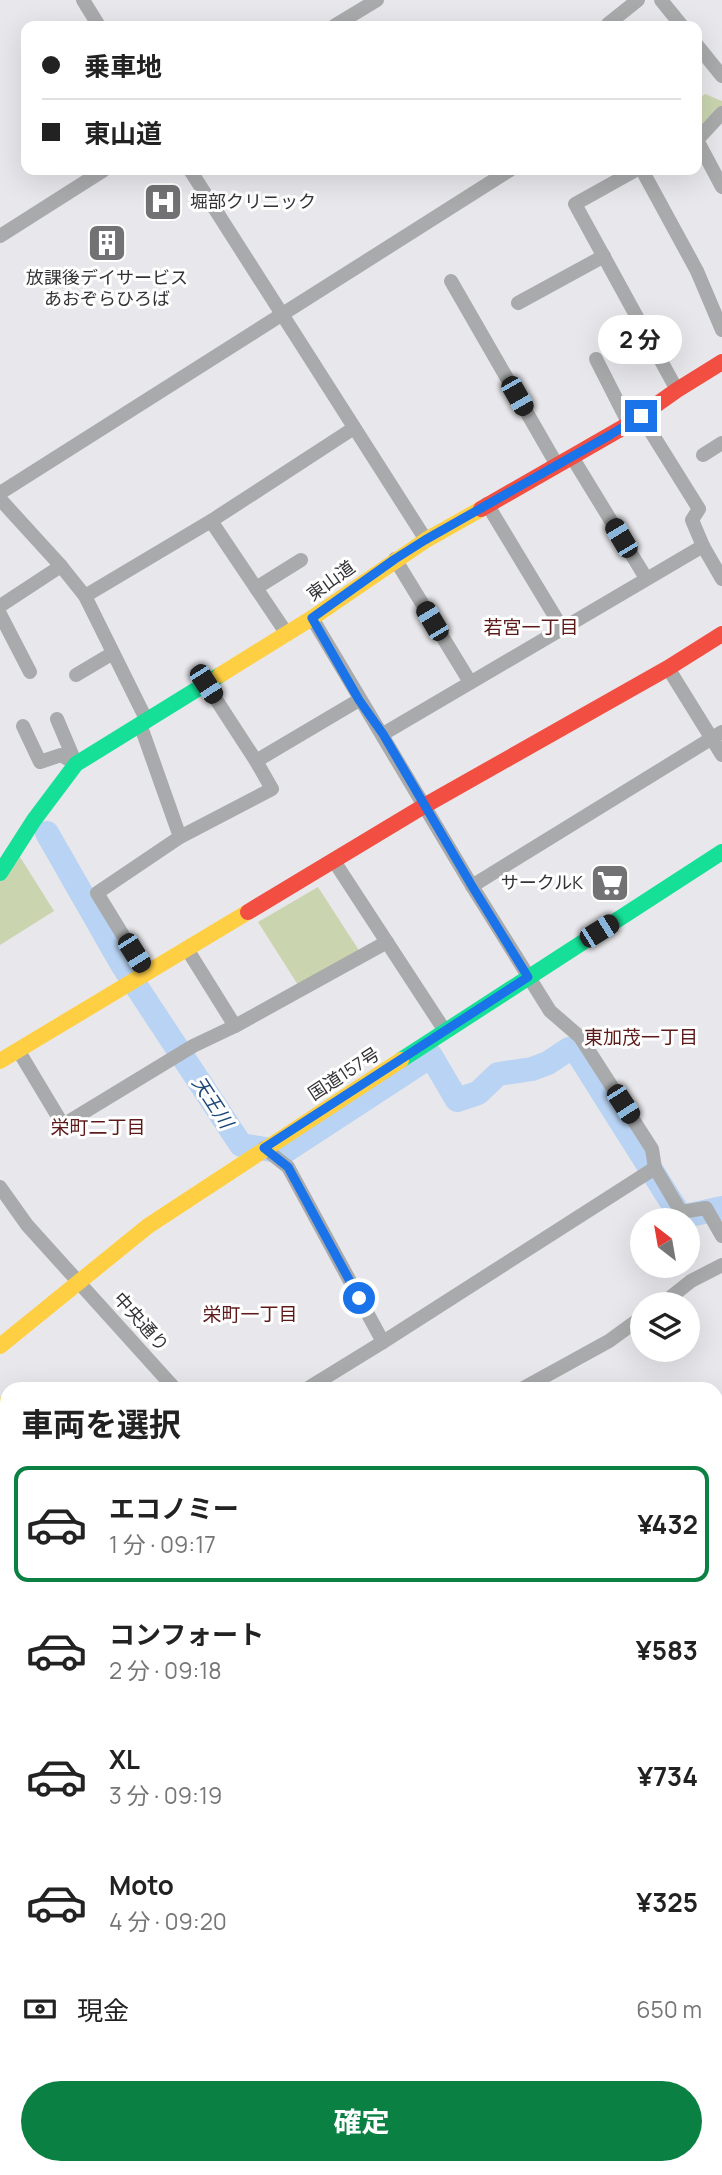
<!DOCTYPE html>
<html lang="ja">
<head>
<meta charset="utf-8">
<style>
	:root { --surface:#fff; --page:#f6f6f6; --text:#222; --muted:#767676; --line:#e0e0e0; --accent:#0b8043 }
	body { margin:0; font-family:Manrope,"Noto Sans JP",sans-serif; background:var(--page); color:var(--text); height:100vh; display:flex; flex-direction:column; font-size:26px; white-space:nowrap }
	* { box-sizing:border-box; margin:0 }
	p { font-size:23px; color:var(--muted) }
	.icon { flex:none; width:38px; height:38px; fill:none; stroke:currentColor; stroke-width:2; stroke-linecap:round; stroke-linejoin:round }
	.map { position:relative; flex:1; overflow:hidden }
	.panel { position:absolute; left:0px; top:1382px; width:723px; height:793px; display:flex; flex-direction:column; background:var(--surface); border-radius:21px 21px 0 0; box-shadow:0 7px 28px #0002 }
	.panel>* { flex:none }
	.hud { position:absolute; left:21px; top:21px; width:681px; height:154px; border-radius:14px; box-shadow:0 7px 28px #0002; display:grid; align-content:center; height:154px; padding:0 21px; background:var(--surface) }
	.needle { width:46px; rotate:329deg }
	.buttons { position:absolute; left:630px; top:1208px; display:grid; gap:14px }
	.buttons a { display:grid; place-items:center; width:70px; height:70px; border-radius:50%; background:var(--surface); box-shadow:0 7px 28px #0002; font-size:35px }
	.end { position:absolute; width:32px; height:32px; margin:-16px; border:9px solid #1a73e8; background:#fff; box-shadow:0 0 0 4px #fff }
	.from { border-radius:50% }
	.bubble { position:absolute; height:49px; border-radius:24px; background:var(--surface); box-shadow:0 7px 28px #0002; font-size:23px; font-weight:700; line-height:49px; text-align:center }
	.car { position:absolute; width:21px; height:42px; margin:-21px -10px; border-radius:9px; box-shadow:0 0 5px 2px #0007; background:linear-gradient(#222 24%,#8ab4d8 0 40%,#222 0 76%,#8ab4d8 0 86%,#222 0) }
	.hud b { display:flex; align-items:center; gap:24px; height:66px; font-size:26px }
	.hud b+b { border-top:2px solid var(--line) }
	.hud i { width:18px; height:18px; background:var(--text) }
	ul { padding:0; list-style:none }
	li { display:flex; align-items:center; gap:21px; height:116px; margin:0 14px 10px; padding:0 7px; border:4px solid transparent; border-radius:14px }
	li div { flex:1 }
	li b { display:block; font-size:26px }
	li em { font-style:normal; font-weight:700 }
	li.selected { border-color:var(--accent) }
	li>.icon { width:63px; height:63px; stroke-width:1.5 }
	h2 { padding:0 21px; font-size:32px; line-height:84px }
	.pay { display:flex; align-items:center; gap:18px; height:77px; padding:0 21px; font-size:26px }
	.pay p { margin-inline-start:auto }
	.button { display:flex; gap:14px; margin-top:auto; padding:14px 21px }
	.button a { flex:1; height:80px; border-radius:42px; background:var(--accent); color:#fff; font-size:28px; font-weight:700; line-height:80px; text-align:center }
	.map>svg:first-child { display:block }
	.green { fill:#cad5b0 }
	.water { fill:#b8d3f3 }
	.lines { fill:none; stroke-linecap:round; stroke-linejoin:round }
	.river { stroke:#b8d3f3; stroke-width:24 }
	.street { stroke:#a9aaab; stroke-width:14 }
	.fast { stroke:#16e098; stroke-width:16 }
	.slow { stroke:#ffcf43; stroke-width:16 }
	.jam { stroke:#f24e42; stroke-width:16 }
	.route { stroke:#1a73e8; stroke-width:9 }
	.labels { text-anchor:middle; stroke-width:6; stroke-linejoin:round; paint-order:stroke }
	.poi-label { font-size:18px; fill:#333336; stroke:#fff; text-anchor:start }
	.street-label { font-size:18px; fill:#333336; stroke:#fff }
	.neighbourhood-label { font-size:19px; fill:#5e191a; stroke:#fff }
	.water-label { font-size:19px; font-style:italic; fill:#1c4776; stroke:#fff }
</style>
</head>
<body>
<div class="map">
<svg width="722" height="2175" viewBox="0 0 722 2175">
	<rect width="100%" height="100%" fill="#e8e7eb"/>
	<g class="green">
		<polygon points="705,94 722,101 722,106 697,131 697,100"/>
		<polygon points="20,857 54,911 0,945 0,882"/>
		<polygon points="318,887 360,952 298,985 258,922"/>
	</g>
	<polygon class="water" points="722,1865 722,1941 716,1940 716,1869"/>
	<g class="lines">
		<polyline class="river" points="47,833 123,966 241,1145 284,1152 431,1056 457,1100 478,1093 498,1074 532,1069 548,1063 569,1049 577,1052 681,1217 722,1208"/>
		<g class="street">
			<polyline points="83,0 99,26"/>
			<polyline points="661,0 682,26"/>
			<polyline points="334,26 377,0"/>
			<polyline points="610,26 608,24 638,0"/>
			<polyline points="696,44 722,76"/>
			<polyline points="722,113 697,140 722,187"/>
			<polyline points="190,170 426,540"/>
			<polyline points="636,170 575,204 677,390"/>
			<polyline points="642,170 697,271 722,330"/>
			<polyline points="0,236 104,170"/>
			<polyline points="451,281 557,465"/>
			<polyline points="518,303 604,256"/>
			<polyline points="596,359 629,424"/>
			<polyline points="641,416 699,509 692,520 703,546"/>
			<polyline points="703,455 722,443"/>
			<polyline points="572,457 646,578"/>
			<polyline points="0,493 510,170"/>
			<polyline points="0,499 61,566 85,596 147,721"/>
			<polyline points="487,504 562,628"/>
			<polyline points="211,521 287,634"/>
			<polyline points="395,559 470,682"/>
			<polyline points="256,588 301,560"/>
			<polyline points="85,596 211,521 354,428"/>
			<polyline points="0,606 61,566"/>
			<polyline points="0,614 30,672"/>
			<polyline points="312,618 472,886 550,1011 580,1037 652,1149 655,1168 681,1212 706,1208 722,1236"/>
			<polyline points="668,668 722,755"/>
			<polyline points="76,675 113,653"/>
			<polyline points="140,724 180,837"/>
			<polyline points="23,726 40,762 61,755 76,764 57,719"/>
			<polyline points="383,734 703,546 722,579"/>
			<polyline points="256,761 359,700"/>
			<polyline points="334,861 445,1031"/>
			<polyline points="472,886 722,732"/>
			<polyline points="187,949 235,1026"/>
			<polyline points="146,973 97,893 180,837 272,789 256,761 206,684"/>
			<polyline points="18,1050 63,1125 193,1046 235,1026 387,942"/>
			<polyline points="264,1148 288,1167 383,1342"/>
			<polyline points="0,1187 27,1225 176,1390"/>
			<polyline points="662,1304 691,1281 722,1265"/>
			<polyline points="305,1390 383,1342 655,1168"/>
			<polyline points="520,1390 609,1341 642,1317"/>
			<polyline points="716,1420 722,1417"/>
			<polyline points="0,1496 7,1493"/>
			<polyline points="716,1573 722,1569"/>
			<polyline points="0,1679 7,1675"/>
			<polyline points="716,1733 722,1742"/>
			<polyline points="716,1781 722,1779"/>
			<polyline points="7,1871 0,1875 7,1883"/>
			<polyline points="716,1988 722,1984"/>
			<polyline points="0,2040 7,2034"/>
			<polyline points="134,2168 139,2175 147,2168"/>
			<polyline points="242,2168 247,2175"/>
			<polyline points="432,2168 430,2170 433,2175"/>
			<polyline points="630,2168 633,2175"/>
			<polyline points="57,2175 61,2168"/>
			<polyline points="319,2175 329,2168"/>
		</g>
		<g class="fast">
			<polyline points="0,873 34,820 76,764 220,675"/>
			<polyline points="401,1060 722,852"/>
		</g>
		<g class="slow">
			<polyline points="220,675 312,618 426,540 481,509"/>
			<polyline points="0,1061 248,912"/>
			<polyline points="0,1346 148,1226 401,1060"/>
			<polyline points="0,1405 7,1414"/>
		</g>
		<g class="jam">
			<polyline points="481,509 629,424 677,390 722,362"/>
			<polyline points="248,912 424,806 668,668 722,634"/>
			<polyline points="533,2168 538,2175"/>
		</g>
	</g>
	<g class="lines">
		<polyline class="route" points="359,1298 288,1167 264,1148 528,977 472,886 383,734 359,700 312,618 395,559 425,540 610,435 641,416"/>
	</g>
	<defs>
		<g id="hospital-square" transform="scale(2.0125)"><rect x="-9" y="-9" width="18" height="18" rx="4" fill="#727275" stroke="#fff"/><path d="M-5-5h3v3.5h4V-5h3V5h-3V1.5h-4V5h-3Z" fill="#fff"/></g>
		<g id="building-square" transform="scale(2.0125)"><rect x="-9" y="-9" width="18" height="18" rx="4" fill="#727275" stroke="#fff"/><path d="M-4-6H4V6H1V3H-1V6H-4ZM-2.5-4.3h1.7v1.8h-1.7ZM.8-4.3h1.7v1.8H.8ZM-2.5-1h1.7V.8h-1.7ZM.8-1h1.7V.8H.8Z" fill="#fff"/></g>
		<g id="supermarket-square" transform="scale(2.0125)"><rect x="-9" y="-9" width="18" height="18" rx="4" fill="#727275" stroke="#fff"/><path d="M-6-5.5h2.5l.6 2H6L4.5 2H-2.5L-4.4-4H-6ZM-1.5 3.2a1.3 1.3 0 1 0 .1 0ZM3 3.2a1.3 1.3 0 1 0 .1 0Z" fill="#fff"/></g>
	</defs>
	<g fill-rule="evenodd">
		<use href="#hospital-square" x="163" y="202"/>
		<use href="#building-square" x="107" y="243"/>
		<use href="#supermarket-square" x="610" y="883"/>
	</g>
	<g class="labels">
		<g class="poi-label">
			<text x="190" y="208">堀部クリニック</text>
			<text x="107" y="284" text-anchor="middle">放課後デイサービス<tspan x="107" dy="21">あおぞらひろば</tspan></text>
			<text x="583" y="889" text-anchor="end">サークルK</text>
		</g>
		<g class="street-label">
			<text transform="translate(331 581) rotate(-36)" y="6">東山道</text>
			<text transform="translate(344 1074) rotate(-33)" y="6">国道157号</text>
			<text transform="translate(141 1322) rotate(48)" y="6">中央通り</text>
		</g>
		<g class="neighbourhood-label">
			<text x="531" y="634">若宮一丁目</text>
			<text x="641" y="1044">東加茂一丁目</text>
			<text x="98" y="1134">栄町二丁目</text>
			<text x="250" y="1321">栄町一丁目</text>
		</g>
		<g class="water-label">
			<text transform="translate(213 1102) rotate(57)" y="7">天王川</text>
		</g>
	</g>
</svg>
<div class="buttons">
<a><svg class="needle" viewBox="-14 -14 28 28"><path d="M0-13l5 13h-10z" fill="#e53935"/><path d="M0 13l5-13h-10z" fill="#767676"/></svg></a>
<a><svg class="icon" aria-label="layers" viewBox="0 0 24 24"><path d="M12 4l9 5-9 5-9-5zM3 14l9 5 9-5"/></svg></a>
</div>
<i class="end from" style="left:359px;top:1298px"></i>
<i class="end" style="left:641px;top:416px"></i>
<div class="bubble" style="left:598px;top:315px;width:84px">2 分</div>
<i class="car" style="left:517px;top:396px;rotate:150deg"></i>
<i class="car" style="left:621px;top:538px;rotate:329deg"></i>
<i class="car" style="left:432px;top:621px;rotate:329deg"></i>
<i class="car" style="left:206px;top:684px;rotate:147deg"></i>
<i class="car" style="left:599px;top:931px;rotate:58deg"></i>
<i class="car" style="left:134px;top:953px;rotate:148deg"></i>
<i class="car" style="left:623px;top:1104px;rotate:147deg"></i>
<div class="hud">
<b><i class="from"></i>乗車地</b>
<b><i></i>東山道</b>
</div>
<section class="panel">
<h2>車両を選択</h2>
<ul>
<li class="selected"><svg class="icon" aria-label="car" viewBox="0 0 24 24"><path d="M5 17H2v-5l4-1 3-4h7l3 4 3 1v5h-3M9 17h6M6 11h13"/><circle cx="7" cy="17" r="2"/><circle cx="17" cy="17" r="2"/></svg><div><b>エコノミー</b><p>1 分 · 09:17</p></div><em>¥432</em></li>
<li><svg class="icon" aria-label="car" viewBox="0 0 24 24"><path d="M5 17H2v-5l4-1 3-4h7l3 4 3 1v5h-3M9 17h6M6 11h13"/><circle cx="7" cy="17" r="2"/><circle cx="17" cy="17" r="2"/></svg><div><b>コンフォート</b><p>2 分 · 09:18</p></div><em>¥583</em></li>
<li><svg class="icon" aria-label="car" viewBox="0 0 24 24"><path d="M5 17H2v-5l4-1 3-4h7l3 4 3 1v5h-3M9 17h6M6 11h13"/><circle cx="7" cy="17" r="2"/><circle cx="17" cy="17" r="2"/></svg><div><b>XL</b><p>3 分 · 09:19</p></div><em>¥734</em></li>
<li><svg class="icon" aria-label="car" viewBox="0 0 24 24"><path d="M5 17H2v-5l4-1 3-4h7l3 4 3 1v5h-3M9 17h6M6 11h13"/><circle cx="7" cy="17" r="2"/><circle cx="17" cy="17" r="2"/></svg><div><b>Moto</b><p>4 分 · 09:20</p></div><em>¥325</em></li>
</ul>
<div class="pay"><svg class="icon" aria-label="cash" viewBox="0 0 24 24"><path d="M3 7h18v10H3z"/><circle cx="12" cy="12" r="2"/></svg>現金<p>650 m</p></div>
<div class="button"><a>確定</a></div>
</section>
</div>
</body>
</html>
